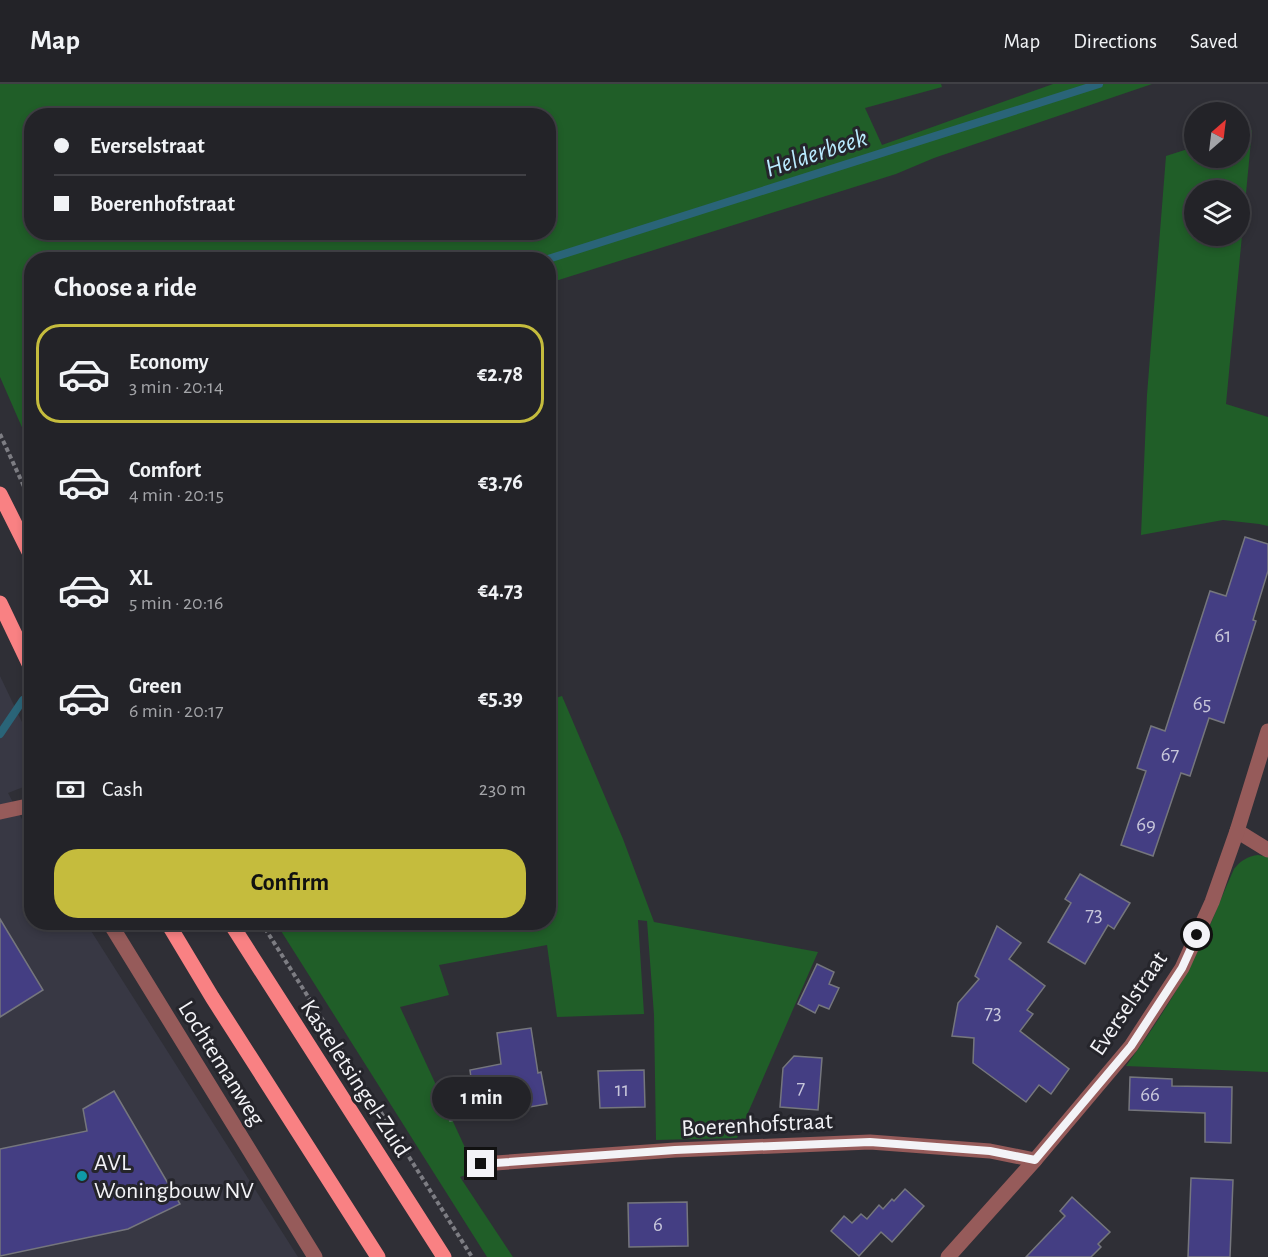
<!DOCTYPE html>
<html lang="en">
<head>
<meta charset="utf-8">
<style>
	:root { --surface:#232328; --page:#2f2f34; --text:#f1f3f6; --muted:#a3a4a8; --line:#404045; --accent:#c5bc3d }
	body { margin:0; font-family:"Alegreya Sans",sans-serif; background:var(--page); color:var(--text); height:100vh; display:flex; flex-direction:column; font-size:22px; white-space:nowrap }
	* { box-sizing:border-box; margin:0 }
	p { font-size:20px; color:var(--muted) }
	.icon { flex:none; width:33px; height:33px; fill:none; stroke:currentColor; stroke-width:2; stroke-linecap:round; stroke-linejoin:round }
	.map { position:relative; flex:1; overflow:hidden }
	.panel { position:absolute; left:24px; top:168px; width:532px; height:678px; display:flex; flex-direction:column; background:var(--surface); border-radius:24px; box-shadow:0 3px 9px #0003,0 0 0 2px var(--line) }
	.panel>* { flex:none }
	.banner { position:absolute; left:24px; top:24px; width:532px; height:132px; border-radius:24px; box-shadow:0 3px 9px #0003,0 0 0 2px var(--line); display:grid; align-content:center; height:132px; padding:0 30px; background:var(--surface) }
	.needle { width:39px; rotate:28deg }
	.tools { position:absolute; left:1184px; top:18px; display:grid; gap:12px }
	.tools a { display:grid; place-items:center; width:66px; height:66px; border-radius:50%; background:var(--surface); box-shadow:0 3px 9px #0003,0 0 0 2px var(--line); font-size:30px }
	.end { position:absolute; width:27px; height:27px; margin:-14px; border:8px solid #f3f3f7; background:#111; box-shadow:0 0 0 3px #111 }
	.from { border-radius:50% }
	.bubble { position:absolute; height:42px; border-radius:21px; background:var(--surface); box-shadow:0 3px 9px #0003,0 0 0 2px var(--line); font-size:20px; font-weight:700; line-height:42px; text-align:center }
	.banner b { display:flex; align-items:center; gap:21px; height:57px; font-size:22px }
	.banner b+b { border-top:2px solid var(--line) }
	.banner i { width:15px; height:15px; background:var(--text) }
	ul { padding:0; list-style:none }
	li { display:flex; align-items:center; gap:18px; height:99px; margin:0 12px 9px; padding:0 18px; border:3px solid transparent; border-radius:24px }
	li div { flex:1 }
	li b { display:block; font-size:22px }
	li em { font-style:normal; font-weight:700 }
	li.current { border-color:var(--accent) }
	li>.icon { width:54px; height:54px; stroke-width:1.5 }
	h2 { padding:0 30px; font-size:27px; line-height:72px }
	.pay { display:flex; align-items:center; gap:15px; height:66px; padding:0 30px; font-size:22px }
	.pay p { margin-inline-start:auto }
	.action { display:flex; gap:12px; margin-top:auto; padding:12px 30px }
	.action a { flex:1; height:69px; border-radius:24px; background:var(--accent); color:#111; font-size:24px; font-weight:700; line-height:69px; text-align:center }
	header { display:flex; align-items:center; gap:36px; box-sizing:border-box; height:84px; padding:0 30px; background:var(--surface); border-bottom:2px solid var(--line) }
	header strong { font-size:28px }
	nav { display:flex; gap:33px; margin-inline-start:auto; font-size:21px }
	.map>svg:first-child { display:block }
	.built { fill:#383844 }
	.green { fill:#205e28; fill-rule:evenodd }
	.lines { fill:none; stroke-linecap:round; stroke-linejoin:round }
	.stream { stroke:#2a6478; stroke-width:8 }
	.building { fill:#443e83; stroke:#75767d; stroke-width:1.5 }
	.path { stroke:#7d7d83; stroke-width:4; stroke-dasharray:4.5 3; stroke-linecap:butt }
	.minor { stroke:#965b5a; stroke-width:15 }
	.primary { stroke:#f98183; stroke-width:15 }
	.route { stroke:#f3f3f7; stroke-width:8 }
	.culture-dot { fill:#0f9aa8; stroke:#25252b; stroke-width:2 }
	.labels { text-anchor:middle; stroke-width:6; stroke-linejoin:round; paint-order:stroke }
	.number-label { font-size:21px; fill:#c7c6da }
	.street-label { font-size:24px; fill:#f3f3f7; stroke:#25252b }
	.poi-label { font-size:24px; fill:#f3f3f7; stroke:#25252b; text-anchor:start }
	.water-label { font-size:26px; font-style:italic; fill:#baebff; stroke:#25252b }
</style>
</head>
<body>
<header>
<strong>Map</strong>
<nav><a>Map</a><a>Directions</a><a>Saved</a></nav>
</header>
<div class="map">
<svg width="1268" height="1173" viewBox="0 0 1268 1173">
	<rect width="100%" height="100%" fill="#2f2f36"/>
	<polygon class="built" points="0,592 31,657 31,700 8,709 31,752 32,838 86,839 298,1173 0,1173"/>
	<g class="green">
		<path d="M 0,0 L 941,0 L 942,3 L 865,24 L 882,61 L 1053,0 L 1152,0 L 934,74 L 896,90 L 549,199 L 549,176 L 32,176 L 31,364 L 0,293 ZM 32,32 L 549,32 L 549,148 L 32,148 Z"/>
		<path d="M 1252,46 L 1226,320 L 1268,333 L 1268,442 L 1259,440 L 1223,436 L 1141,451 L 1147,311 L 1166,72 L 1194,63 L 1194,74 L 1239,74 L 1239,50 ZM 1239,106 L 1239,152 L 1194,152 L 1194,106 Z"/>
		<polygon points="562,612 623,755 654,838 818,868 737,1054 656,1056 654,931 647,837 638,836 644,930 557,933 547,861 439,881 449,911 400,923 468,1070 475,1088 460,1093 513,1173 487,1173 276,839 549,838 549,616"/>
		<path d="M 1258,771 L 1268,773 L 1268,988 L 1126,982 C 1155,942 1182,901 1203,857 C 1214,833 1223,809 1234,785 C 1240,777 1248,772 1258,771 Z"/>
	</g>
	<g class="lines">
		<g class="stream">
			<polyline points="545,176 1099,0"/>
			<polyline points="0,650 23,616"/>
		</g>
	</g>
	<g class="building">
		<polygon points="1245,453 1268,460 1268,487 1253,536 1256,537 1224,639 1209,634 1190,692 1181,689 1153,772 1121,761 1146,687 1137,684 1151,642 1165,647 1210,507 1226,512"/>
		<polygon points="1080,790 1130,819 1114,845 1108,841 1085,880 1048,858 1071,819 1065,815"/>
		<polygon points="0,835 43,906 0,933"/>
		<polygon points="997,842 1021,859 1009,875 1045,902 1027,926 1033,930 1020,947 1069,985 1051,1010 1039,1001 1026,1018 973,979 974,954 952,952 958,919 979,895 975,892"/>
		<polygon points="817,880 834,888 829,900 839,904 829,925 819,921 815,929 798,920"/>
		<polygon points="531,944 538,989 541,988 547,1020 450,1037 445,1005 472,1001 470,986 501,980 497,949"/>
		<polygon points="794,972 822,974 818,1026 780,1023 783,984"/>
		<polygon points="644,986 645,1023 600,1024 598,987"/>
		<polygon points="1130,993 1172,995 1172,1002 1232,1003 1231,1059 1205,1058 1205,1029 1129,1026"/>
		<polygon points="114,1007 180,1120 128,1145 0,1172 0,1065 87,1047 83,1025"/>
		<polygon points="1191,1094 1233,1096 1230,1173 1188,1173"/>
		<polygon points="905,1105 924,1122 892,1158 881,1148 859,1172 831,1147 844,1132 852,1139 861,1130 867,1135 879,1121 883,1125 892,1115 894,1117"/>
		<polygon points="1072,1113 1110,1148 1098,1160 1101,1163 1091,1173 1026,1173 1065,1132 1060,1127"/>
		<polygon points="687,1118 688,1162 629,1163 628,1119"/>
	</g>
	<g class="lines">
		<g class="path">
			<polyline points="0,350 32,420"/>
			<polyline points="261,838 472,1173"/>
		</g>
		<g class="minor">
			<polyline points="0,728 32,721"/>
			<polyline points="1237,747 1268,766"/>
			<polyline points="109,838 315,1173"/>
			<polyline points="481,1080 675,1066 870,1058 990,1067 1035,1076"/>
			<polyline points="948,1173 1035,1076 1131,962 1182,884 1212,818 1237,747 1268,647"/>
		</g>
		<g class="primary">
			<polyline points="0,410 32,474"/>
			<polyline points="0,519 32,586"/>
			<polyline points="167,838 212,913 378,1173"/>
			<polyline points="230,838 444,1173"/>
		</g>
	</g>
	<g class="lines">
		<polyline class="route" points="481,1080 675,1066 870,1058 990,1067 1035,1076 1131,962 1182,884 1197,851"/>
	</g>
	<circle class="culture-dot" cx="82" cy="1092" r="6"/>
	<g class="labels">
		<g class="number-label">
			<text x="1223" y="558">61</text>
			<text x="1202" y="626">65</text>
			<text x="1170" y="677">67</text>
			<text x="1146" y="747">69</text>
			<text x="1094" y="837">73</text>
			<text x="993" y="935">73</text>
			<text x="801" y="1010">7</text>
			<text x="622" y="1012">11</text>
			<text x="1150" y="1017">66</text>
			<text x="658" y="1147">6</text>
		</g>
		<g class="street-label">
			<text transform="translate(1128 919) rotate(-56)" y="8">Everselstraat</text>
			<text transform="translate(222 979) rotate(58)" y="8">Lochtemanweg</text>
			<text transform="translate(356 994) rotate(57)" y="8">Kasteletsingel-Zuid</text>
			<text transform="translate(757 1040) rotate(-3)" y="8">Boerenhofstraat</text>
		</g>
		<g class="poi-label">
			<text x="94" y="1086">AVL<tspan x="94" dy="28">Woningbouw NV</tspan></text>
		</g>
		<g class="water-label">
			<text transform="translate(816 68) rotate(-18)" y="9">Helderbeek</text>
		</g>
	</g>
</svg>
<div class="tools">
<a><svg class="needle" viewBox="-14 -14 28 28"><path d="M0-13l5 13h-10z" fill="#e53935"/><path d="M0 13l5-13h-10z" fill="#a3a4a8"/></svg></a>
<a><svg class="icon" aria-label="layers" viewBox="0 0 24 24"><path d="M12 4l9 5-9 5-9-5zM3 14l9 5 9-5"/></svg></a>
</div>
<i class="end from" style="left:1197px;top:851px"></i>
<i class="end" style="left:481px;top:1080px"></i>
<div class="bubble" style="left:432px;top:993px;width:99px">1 min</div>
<div class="banner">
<b><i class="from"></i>Everselstraat</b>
<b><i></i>Boerenhofstraat</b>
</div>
<section class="panel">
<h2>Choose a ride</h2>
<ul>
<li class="current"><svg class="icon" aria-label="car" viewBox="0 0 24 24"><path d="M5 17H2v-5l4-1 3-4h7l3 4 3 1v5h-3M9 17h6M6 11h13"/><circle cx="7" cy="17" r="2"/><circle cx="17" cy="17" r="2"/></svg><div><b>Economy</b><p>3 min · 20:14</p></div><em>€2.78</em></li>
<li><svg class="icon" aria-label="car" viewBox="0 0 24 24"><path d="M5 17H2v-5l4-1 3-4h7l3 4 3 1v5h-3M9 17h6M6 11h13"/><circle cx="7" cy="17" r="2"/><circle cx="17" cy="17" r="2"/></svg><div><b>Comfort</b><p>4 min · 20:15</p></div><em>€3.76</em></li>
<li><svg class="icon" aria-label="car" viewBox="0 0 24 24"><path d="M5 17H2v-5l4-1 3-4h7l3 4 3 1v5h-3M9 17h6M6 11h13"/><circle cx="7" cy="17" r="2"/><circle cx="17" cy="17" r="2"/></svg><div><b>XL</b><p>5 min · 20:16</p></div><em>€4.73</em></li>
<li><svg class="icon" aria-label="car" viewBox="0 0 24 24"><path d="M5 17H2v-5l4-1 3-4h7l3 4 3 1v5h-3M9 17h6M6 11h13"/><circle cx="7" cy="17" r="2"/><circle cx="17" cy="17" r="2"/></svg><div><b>Green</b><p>6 min · 20:17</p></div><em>€5.39</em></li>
</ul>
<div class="pay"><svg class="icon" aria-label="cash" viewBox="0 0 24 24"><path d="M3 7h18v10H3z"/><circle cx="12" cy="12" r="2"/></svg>Cash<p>230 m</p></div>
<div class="action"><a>Confirm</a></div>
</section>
</div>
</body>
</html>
